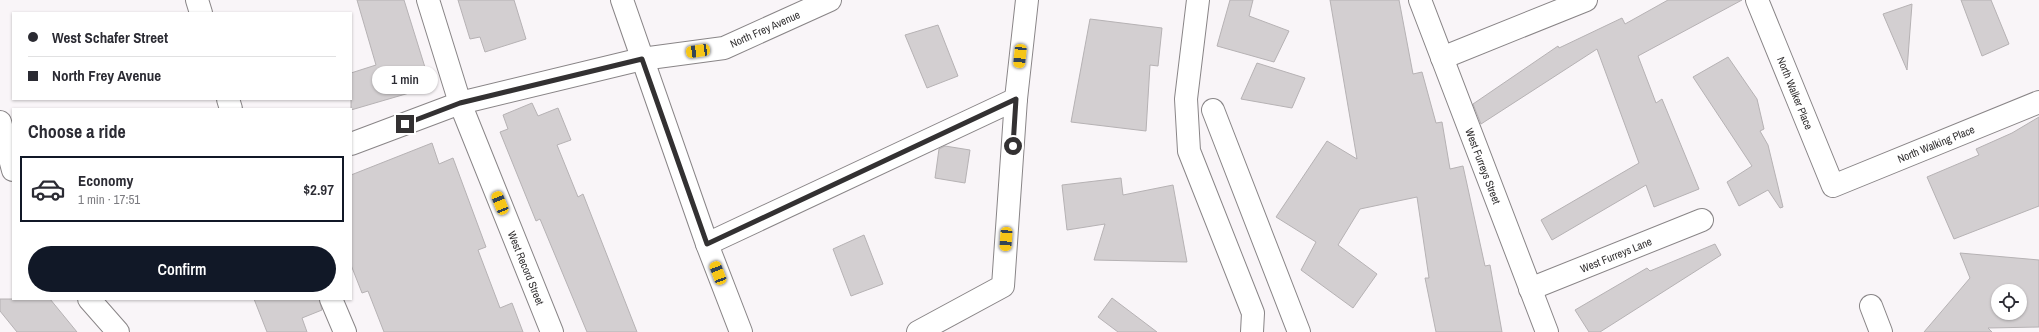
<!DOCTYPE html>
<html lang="en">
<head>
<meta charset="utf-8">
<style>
	:root { --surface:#fff; --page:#f2f2f3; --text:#2b2b33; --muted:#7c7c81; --line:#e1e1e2; --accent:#111827 }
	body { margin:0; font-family:"Archivo Narrow",sans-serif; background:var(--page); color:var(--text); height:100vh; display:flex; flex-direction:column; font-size:15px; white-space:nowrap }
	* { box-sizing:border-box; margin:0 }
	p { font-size:13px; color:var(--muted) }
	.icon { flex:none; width:22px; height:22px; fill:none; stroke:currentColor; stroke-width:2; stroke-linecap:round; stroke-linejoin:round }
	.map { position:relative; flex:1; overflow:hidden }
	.details { position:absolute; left:12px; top:108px; width:340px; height:192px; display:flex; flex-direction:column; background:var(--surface); border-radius:0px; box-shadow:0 1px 3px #0004 }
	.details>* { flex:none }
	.guide { position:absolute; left:12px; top:12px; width:340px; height:88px; border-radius:0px; box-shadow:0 1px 3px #0004; display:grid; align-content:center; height:88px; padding:0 16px; background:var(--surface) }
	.fabs { position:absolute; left:1991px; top:284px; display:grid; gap:8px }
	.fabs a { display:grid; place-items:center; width:36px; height:36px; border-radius:50%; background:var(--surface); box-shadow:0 1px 3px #0004; font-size:20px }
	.end { position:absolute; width:18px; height:18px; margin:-9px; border:5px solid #333132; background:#fff; box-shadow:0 0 0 2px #fff }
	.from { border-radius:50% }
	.bubble { position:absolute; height:28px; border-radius:14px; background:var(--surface); box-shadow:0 1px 3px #0004; font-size:13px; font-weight:600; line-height:28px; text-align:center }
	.car { position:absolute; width:12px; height:24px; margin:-12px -6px; border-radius:5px; box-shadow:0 0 3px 1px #0007; background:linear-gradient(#f5c518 24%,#345 0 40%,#f5c518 0 76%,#345 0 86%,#f5c518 0) }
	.guide b { display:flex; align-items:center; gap:14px; height:38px; font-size:15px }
	.guide b+b { border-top:1px solid var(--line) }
	.guide i { width:10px; height:10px; background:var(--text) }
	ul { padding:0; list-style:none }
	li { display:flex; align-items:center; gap:12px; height:66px; margin:0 8px 6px; padding:0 8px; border:2px solid transparent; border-radius:0px }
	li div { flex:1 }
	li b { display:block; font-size:15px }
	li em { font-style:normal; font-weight:600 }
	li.on { border-color:var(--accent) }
	li>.icon { width:36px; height:36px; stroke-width:1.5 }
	h2 { padding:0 16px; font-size:18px; line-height:48px }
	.button { display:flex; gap:8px; margin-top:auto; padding:8px 16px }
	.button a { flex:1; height:46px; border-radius:24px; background:var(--accent); color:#fff; font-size:16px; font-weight:600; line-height:46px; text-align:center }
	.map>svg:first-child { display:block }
	.building { fill:#d3cfd1; stroke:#b6b2b4; fill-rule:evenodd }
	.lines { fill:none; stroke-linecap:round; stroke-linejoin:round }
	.minor-casing { stroke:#898587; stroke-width:24 }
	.minor { stroke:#fff; stroke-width:22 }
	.route { stroke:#333132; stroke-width:5 }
	.labels { text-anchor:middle; stroke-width:4; stroke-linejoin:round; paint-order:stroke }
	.street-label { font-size:11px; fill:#333132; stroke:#fff }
</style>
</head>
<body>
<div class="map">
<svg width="2039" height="332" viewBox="0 0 2039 332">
	<rect width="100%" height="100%" fill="#f9f5f8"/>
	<g class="building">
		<polygon points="357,0 404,0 428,77 414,81 416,91 351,110 351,73 376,65"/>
		<polygon points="458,0 514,0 526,39 485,52 480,37 470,39"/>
		<polygon points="1230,0 1253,0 1249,16 1289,31 1274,62 1217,46"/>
		<polygon points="1330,0 1399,0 1413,74 1422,72 1436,123 1442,122 1450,169 1463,166 1485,266 1490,265 1502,332 1436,332 1425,278 1429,278 1417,197 1360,209 1338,245 1377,274 1353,308 1301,270 1316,242 1276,217 1327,141 1357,159"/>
		<polygon points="1668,0 1742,0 1638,56 1656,103 1662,99 1699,189 1654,207 1646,185 1552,240 1541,220 1639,163 1597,49 1481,124 1473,104 1558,46 1559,48 1622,18 1625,24"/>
		<polygon points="1961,0 1991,0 2009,44 1982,56"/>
		<polygon points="1912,4 1907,70 1883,14"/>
		<polygon points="1090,19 1162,28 1158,66 1150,65 1146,131 1071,122"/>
		<polygon points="938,25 958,76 927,88 905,35"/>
		<polygon points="1728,57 1757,99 1764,129 1760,131 1768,145 1783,207 1780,208 1768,190 1739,206 1727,182 1752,166 1693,77"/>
		<polygon points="1257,63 1305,78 1292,108 1241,99"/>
		<polygon points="532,103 538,116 558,108 571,140 557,145 578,197 583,194 637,332 587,332 540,219 536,221 500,132 508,129 503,115"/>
		<polygon points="2039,117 2039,206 1954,239 1927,177 1979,155 1976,149 2012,133"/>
		<polygon points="432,143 439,164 453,158 486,247 478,250 500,308 512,303 523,332 384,332 368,291 362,293 351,265 351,175"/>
		<polygon points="945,146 970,150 965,183 935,178 939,149"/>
		<polygon points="1121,178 1123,195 1173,185 1187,262 1094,260 1105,224 1067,230 1062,185"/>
		<polygon points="864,235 883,284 851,296 833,249"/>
		<polygon points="1715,244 1721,255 1600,332 1589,332 1575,310 1647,268 1650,271"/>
		<path d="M 1960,253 L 2039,260 L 2039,327 L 1988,328 L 1992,332 L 1924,332 L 1970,278 ZM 1998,291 L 2020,291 L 2020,313 L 1998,313 Z"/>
		<polygon points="1112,298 1157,332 1118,332 1098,317"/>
		<polygon points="0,299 50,299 77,332 17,332 0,311"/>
		<polygon points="254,299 319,299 322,310 302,318 307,332 267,332"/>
	</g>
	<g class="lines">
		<g class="minor-casing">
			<g id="minor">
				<polyline points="197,0 201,13"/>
				<polyline points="428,0 460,103 552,332"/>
				<polyline points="622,0 707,244 741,332"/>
				<polyline points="1198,0 1186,99 1189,151 1253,313 1252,332"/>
				<polyline points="1420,0 1547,332"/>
				<polyline points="1757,0 1833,186 2039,102"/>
				<polyline points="1442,58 1586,0"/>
				<polyline points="228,99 231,109"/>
				<polyline points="1213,110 1299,332"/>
				<polyline points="0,122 13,170"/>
				<polyline points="351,144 460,103 642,59 724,48 830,0"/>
				<polyline points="707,244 1016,99"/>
				<polyline points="1530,289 1702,220"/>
				<polyline points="89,299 118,332"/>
				<polyline points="331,299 345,332"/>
				<polyline points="1871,306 1881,332"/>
				<polyline points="918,332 1003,286 1016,99 1027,0"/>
			</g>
		</g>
		<use href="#minor" class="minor"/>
	</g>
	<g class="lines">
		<polyline class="route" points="405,124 460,103 642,59 707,244 1016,99 1013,146"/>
	</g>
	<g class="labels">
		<g class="street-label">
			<text transform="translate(765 29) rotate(-24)" y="4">North Frey Avenue</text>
			<text transform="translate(1795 93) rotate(68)" y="4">North Walker Place</text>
			<text transform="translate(1936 144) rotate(-22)" y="4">North Walking Place</text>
			<text transform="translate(1483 166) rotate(69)" y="4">West Furreys Street</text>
			<text transform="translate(1616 255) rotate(-22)" y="4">West Furreys Lane</text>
			<text transform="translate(526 268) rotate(68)" y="4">West Record Street</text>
		</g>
	</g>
</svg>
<div class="fabs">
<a><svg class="icon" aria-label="locate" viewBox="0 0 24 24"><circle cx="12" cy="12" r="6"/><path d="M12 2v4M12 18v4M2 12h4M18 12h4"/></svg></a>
</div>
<i class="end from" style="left:1013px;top:146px"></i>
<i class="end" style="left:405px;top:124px"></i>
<div class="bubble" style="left:372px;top:66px;width:66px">1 min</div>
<i class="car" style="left:698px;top:51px;rotate:262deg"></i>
<i class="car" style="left:1020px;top:56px;rotate:186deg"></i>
<i class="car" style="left:500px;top:203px;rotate:338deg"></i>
<i class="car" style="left:1006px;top:239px;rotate:184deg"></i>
<i class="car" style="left:718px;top:273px;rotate:339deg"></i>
<div class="guide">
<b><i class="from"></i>West Schafer Street</b>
<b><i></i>North Frey Avenue</b>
</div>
<section class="details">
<h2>Choose a ride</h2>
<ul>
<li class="on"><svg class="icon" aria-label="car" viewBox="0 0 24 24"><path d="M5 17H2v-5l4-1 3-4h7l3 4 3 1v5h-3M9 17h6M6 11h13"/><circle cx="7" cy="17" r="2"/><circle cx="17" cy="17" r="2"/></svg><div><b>Economy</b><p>1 min · 17:51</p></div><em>$2.97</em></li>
</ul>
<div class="button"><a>Confirm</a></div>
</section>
</div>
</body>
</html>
